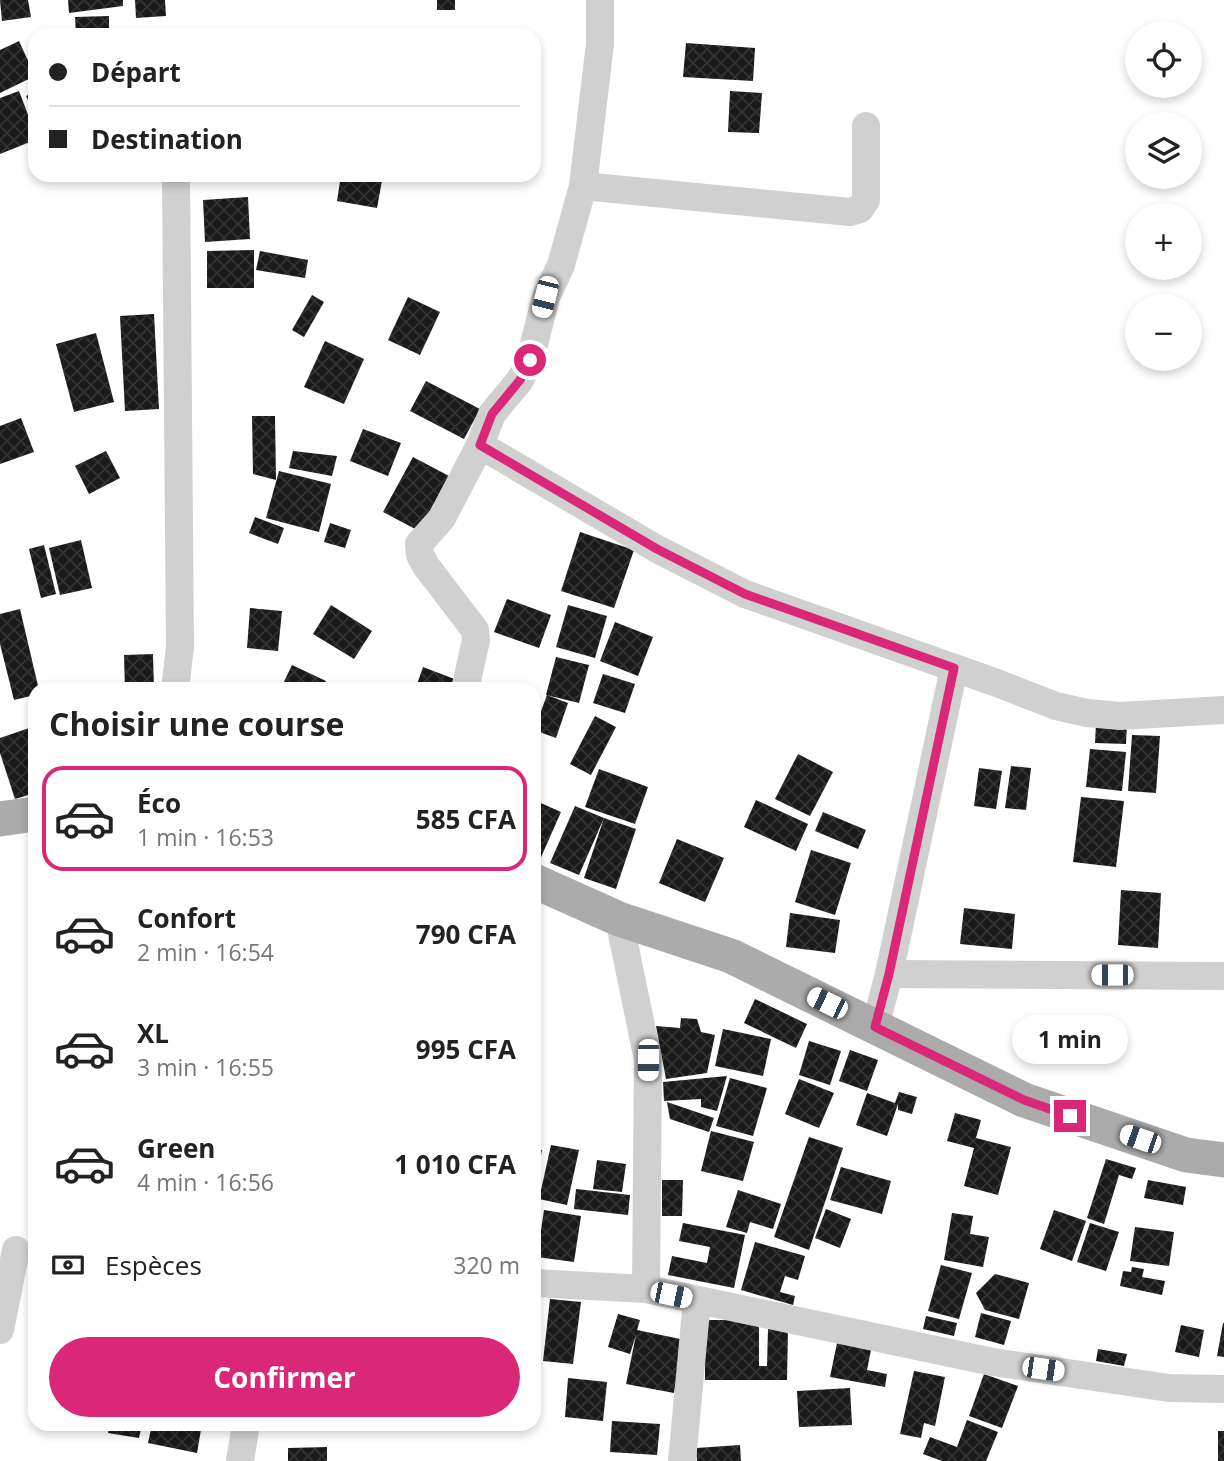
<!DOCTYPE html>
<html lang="fr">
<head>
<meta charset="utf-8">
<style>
	:root { --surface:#fff; --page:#f2f2f2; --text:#222; --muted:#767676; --line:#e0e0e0; --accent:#db2777 }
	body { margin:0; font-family:"Open Sans",sans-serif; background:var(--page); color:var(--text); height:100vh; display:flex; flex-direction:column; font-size:26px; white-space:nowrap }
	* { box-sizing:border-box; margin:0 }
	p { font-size:23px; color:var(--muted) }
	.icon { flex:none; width:38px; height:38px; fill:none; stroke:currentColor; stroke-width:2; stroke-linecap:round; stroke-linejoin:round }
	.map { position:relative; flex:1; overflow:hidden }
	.panel { position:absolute; left:28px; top:682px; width:513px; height:749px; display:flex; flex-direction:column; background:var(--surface); border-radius:21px; box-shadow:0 4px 10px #0003 }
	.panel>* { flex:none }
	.guide { position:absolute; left:28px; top:28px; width:513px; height:154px; border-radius:21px; box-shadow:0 4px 10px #0003; display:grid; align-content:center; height:154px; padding:0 21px; background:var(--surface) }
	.tools { position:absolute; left:1125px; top:21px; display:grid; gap:14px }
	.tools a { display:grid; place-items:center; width:77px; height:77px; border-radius:50%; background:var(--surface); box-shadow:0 4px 10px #0003; font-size:35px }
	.end { position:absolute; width:32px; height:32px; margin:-16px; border:9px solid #db2777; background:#fff; box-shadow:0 0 0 4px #fff }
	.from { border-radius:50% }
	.bubble { position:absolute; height:49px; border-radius:24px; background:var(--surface); box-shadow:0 4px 10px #0003; font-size:23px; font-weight:700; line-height:49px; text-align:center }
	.car { position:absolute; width:21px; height:42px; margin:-21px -10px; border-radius:9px; box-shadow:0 0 5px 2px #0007; background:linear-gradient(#fff 24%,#345 0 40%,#fff 0 76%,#345 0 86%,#fff 0) }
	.guide b { display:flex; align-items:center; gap:24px; height:66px; font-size:26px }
	.guide b+b { border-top:2px solid var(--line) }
	.guide i { width:18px; height:18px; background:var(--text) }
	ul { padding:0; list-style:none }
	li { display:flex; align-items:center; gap:21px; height:105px; margin:0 14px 10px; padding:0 7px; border:4px solid transparent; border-radius:21px }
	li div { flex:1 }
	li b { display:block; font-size:26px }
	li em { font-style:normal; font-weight:700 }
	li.selected { border-color:var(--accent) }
	li>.icon { width:63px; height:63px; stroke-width:1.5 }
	h2 { padding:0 21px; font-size:32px; line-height:84px }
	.pay { display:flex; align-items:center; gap:18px; height:77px; padding:0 21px; font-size:26px }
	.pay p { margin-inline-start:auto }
	.button { display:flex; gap:14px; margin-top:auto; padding:14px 21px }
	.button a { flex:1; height:80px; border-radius:42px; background:var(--accent); color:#fff; font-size:28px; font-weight:700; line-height:80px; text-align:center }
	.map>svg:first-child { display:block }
	.building { fill:url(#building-cross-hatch) }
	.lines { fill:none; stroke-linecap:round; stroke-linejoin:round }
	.minor { stroke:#d0d0d0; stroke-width:28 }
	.major { stroke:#ababab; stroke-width:35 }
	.route { stroke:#db2777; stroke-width:9 }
</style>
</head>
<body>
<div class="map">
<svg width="1224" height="1461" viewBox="0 0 1224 1461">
	<defs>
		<pattern id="building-cross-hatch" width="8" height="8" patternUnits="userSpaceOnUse" patternTransform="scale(1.75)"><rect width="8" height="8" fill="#1a1a1a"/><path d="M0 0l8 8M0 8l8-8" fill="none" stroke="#333"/></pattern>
	</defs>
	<rect width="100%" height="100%" fill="#fff"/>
	<g class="building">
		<polygon points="0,0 28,0 31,17 2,21"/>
		<polygon points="68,0 123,0 123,6 69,13"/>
		<polygon points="135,0 165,0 166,16 136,18"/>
		<rect x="437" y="0" width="18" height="10"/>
		<polygon points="109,16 109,35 76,35 75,17"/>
		<polygon points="19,41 35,76 0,93 0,50"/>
		<polygon points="686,43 755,48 753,81 683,77"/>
		<polygon points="19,91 35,133 35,140 0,154 0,98"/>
		<polygon points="730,91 762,93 759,133 728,132"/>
		<polygon points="35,92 35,115 26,96"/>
		<polygon points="341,175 383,175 377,208 337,201"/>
		<polygon points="248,197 250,239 205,242 203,200"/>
		<polygon points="254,250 254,288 207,288 207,251"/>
		<polygon points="260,251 308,260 305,278 256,270"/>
		<polygon points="312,295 324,302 304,337 292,330"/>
		<polygon points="408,297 440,312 420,355 388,340"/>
		<polygon points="154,314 159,409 125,411 120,316"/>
		<polygon points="96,333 114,402 74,412 56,344"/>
		<polygon points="325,341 364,359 344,404 304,387"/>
		<polygon points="426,381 480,409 464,439 410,411"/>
		<polygon points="252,416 275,416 276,480 253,474"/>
		<polygon points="21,418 34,452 0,464 0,426"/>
		<polygon points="363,429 401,443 388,476 350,461"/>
		<polygon points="106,451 120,478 89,494 75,466"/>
		<polygon points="293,451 337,456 332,476 289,468"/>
		<polygon points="413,457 449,476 419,531 383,512"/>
		<polygon points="279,471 331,484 319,532 266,518"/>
		<polygon points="255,517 284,528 278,544 249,533"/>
		<polygon points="330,523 351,530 345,548 324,542"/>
		<polygon points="580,532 634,550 614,608 561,591"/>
		<polygon points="81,540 92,588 60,595 49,548"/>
		<polygon points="44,545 56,594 41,598 29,549"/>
		<polygon points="507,599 551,615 539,648 494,632"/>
		<polygon points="331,605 372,631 354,659 313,634"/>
		<polygon points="568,605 607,616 595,658 556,647"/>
		<polygon points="250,608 282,611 278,651 247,648"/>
		<polygon points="20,609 39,690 35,690 35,695 14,700 0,644 0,614"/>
		<polygon points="615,622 653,637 638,676 600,661"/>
		<polygon points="153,654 154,690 125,690 124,655"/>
		<polygon points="556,657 589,665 579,703 546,695"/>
		<polygon points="292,665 326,681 322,690 280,690"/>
		<polygon points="423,667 457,680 454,690 415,690"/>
		<polygon points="603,674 635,684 625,713 593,703"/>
		<polygon points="547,695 568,703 556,738 534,730"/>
		<polygon points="595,716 616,727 591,775 570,764"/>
		<polygon points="1096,723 1127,724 1126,744 1095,743"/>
		<polygon points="35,726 35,793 15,799 0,753 0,738"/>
		<polygon points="1132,735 1160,736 1156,793 1128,791"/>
		<polygon points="1090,749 1126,752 1122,791 1086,787"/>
		<polygon points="798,754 833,772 810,816 775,799"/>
		<polygon points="1011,766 1031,768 1026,810 1005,808"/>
		<polygon points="979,768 1002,771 996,809 974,806"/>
		<polygon points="599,769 648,787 635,824 585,807"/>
		<polygon points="1081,797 1124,801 1116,867 1073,862"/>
		<polygon points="534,800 561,812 538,864 534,862"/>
		<polygon points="756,800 808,824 796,851 744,827"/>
		<polygon points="575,806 604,818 579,875 550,863"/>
		<polygon points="823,812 866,830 858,849 815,831"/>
		<polygon points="604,818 636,829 616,889 584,878"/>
		<polygon points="677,839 724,858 705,902 659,883"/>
		<polygon points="811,850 851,863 835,915 795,902"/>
		<polygon points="1121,890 1161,893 1158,948 1118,945"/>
		<polygon points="964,908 1015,914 1012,949 960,944"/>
		<polygon points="790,913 840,920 835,953 786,947"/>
		<polygon points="755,999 807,1024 796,1048 744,1023"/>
		<polygon points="681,1018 697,1019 701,1032 715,1035 707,1073 666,1079 656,1026 680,1028"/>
		<polygon points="723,1029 771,1039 763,1076 715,1066"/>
		<polygon points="809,1041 841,1051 830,1085 799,1075"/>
		<polygon points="850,1050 878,1060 867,1091 839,1081"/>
		<polygon points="727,1076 717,1111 701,1107 701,1099 664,1101 663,1082"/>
		<polygon points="730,1078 767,1088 753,1136 716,1126"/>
		<polygon points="799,1079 834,1093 819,1128 785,1114"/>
		<polygon points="899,1092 917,1097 912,1114 898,1110 898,1104 887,1136 856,1125 867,1093 895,1103"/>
		<polygon points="667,1102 714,1118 709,1132 670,1119"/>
		<polygon points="955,1113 981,1120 976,1138 1011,1147 998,1195 964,1186 974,1148 947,1141"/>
		<polygon points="711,1131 754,1142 743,1181 701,1171"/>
		<polygon points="809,1137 843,1148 809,1250 774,1237"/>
		<polygon points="551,1145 579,1150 567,1205 539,1199"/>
		<polygon points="534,1149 542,1150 535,1184 534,1184"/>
		<polygon points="1106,1159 1136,1168 1132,1179 1119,1175 1104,1224 1087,1218"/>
		<polygon points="597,1160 626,1164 622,1192 593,1189"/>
		<polygon points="841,1167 891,1181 882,1214 830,1200"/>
		<polygon points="662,1180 683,1180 682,1216 662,1216"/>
		<polygon points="1148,1180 1186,1187 1183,1205 1144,1198"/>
		<polygon points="576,1189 630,1195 628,1215 574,1209"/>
		<polygon points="738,1190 781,1204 773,1229 750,1222 747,1233 726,1227"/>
		<polygon points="826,1209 851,1219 840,1248 815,1238"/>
		<polygon points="544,1210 581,1216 574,1262 537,1257"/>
		<polygon points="1054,1210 1086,1221 1072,1261 1040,1249"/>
		<polygon points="952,1213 973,1216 970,1234 989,1237 983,1267 944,1260"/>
		<polygon points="683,1223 745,1235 734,1288 668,1275 672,1256 707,1263 710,1247 679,1241"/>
		<polygon points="1090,1223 1119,1232 1106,1271 1077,1262"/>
		<polygon points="1135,1227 1174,1232 1169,1266 1130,1261"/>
		<polygon points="755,1242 805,1256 798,1280 785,1276 780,1292 795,1296 793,1305 741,1290"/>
		<polygon points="941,1265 972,1273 959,1319 928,1311"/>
		<polygon points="1132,1267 1144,1269 1142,1277 1165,1281 1162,1295 1120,1286 1123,1271 1131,1272"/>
		<polygon points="995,1274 1029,1283 1019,1319 985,1310 976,1293"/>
		<polygon points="550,1299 581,1302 573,1364 543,1361"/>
		<polygon points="981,1313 1011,1321 1004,1345 975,1337"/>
		<polygon points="618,1314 640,1320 637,1330 685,1340 674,1393 626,1384 636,1335 630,1354 608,1347"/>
		<polygon points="926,1316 957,1323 954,1336 923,1329"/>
		<polygon points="705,1320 759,1320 759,1366 767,1366 768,1329 788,1329 787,1380 705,1380"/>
		<polygon points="1223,1323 1224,1323 1224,1357 1217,1356"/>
		<polygon points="1181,1325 1204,1330 1199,1357 1175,1352"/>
		<polygon points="837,1343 871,1350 867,1370 887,1374 885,1387 830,1377"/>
		<polygon points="1098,1349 1127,1354 1124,1366 1096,1361"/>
		<polygon points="914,1371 945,1377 935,1426 924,1423 921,1438 900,1434"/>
		<polygon points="984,1374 1018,1386 1002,1428 969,1416"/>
		<polygon points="568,1378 607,1382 603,1421 565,1417"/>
		<polygon points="850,1388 852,1425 799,1427 797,1391"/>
		<polygon points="967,1420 998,1432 986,1461 942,1461 923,1454 930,1437 957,1447"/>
		<polygon points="612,1421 660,1424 657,1455 610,1452"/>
		<polygon points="109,1424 142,1424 139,1438 108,1433"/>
		<polygon points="152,1424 202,1424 197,1453 148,1443"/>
		<rect x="1218" y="1431" width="6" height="30"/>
		<polygon points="740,1445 741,1461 697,1461 696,1448"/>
		<polygon points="327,1447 327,1461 288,1461 288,1448"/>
	</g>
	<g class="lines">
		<g class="minor">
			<polyline points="583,186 850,212 860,209 866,200 866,126"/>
			<polyline points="480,445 657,549 745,594 997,683 1056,706 1087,713 1120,716 1224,710"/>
			<polyline points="175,690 180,647 176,175"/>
			<polyline points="465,690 476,640 475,630 426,566 420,555 419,544 442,518 480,445 492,414 520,380 530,360 546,297 561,265 583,186 600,44 600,0"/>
			<polyline points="619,919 648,1060 646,1289"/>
			<polyline points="889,974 1224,976"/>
			<polyline points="875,1027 889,974 954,668"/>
			<polyline points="534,1283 646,1289 993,1362 1169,1388 1224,1389"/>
			<polyline points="0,1330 16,1250"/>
			<polyline points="240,1461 246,1424"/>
			<polyline points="682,1461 697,1300"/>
		</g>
		<g class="major">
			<polyline points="0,819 35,814"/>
			<polyline points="534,881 619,919 731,956 1024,1100 1186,1155 1224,1160"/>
		</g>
	</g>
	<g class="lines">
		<polyline class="route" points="530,360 520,380 492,414 480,445 657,549 745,594 954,668 889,974 875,1027 1024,1100 1070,1116"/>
	</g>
</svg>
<div class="tools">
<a><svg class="icon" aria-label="locate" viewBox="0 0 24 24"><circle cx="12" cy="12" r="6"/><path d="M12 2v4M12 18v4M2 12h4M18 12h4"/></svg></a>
<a><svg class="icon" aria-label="layers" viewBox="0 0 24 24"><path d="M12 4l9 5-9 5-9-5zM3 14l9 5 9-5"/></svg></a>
<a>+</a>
<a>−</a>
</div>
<i class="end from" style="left:530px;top:360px"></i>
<i class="end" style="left:1070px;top:1116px"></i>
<div class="bubble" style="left:1012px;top:1015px;width:116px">1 min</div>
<i class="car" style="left:545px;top:297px;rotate:194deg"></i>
<i class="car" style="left:1112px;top:975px;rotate:270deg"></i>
<i class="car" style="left:827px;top:1003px;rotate:296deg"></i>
<i class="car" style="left:648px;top:1060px;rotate:181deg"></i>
<i class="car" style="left:1140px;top:1139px;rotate:289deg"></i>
<i class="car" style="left:671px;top:1295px;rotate:102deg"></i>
<i class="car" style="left:1043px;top:1369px;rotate:98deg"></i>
<div class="guide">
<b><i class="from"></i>Départ</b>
<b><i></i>Destination</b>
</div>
<section class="panel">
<h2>Choisir une course</h2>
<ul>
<li class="selected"><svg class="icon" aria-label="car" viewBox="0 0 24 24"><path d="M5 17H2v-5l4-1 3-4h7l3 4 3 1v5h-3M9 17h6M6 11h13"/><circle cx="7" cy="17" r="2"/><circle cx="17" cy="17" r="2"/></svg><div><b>Éco</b><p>1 min · 16:53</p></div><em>585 CFA</em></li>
<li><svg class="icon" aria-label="car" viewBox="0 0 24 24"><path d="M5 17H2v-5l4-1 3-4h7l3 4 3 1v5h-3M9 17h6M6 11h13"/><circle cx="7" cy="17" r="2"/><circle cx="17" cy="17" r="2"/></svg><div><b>Confort</b><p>2 min · 16:54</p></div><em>790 CFA</em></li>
<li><svg class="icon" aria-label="car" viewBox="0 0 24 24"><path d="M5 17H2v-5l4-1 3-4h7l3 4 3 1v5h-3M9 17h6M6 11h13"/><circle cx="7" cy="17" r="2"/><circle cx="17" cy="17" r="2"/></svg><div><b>XL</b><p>3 min · 16:55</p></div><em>995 CFA</em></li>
<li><svg class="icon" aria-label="car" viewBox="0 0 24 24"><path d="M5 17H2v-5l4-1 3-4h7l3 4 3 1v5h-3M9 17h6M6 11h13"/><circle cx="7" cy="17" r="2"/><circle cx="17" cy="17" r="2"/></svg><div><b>Green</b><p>4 min · 16:56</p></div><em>1 010 CFA</em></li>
</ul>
<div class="pay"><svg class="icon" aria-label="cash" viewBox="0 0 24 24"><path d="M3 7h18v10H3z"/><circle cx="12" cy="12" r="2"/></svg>Espèces<p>320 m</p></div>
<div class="button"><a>Confirmer</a></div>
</section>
</div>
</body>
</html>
